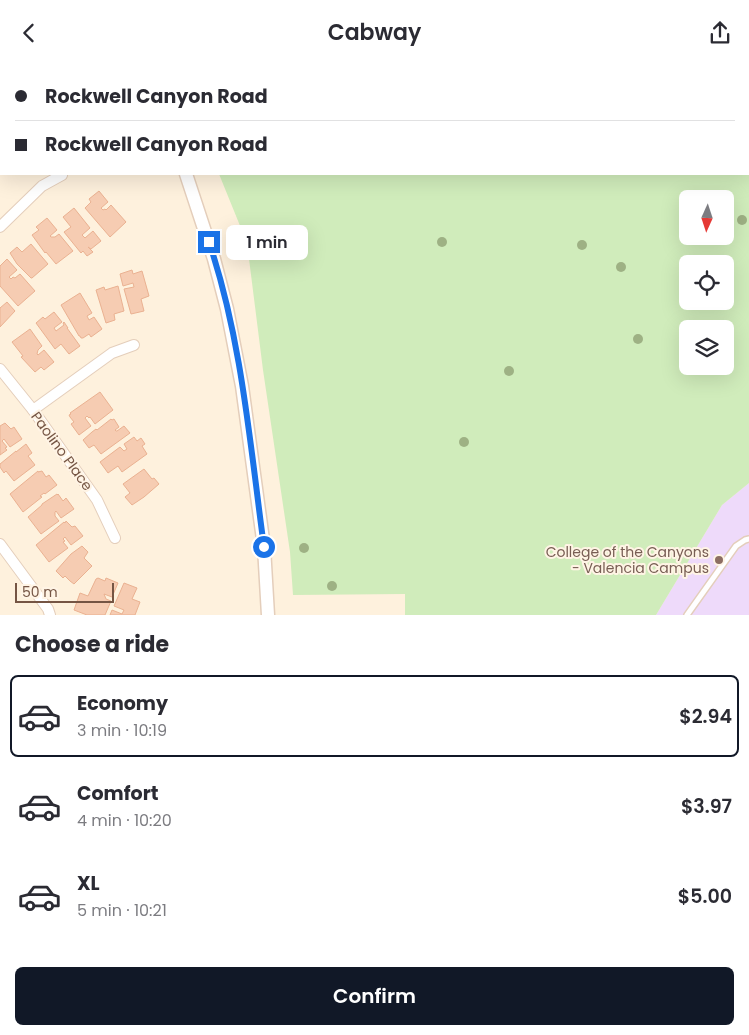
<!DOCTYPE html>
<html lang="en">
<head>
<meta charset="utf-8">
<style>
	:root { --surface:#fff; --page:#f7f7f7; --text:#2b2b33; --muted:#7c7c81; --line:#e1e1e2; --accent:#111827 }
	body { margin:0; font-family:Poppins,sans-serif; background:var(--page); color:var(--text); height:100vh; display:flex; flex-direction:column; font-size:19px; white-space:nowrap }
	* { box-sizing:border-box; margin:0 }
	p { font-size:16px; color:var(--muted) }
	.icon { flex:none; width:28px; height:28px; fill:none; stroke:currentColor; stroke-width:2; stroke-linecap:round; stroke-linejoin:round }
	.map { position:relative; height:550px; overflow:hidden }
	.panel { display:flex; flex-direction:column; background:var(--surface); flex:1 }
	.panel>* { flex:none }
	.guide { position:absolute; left:0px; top:0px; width:750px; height:110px; box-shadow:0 5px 20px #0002; display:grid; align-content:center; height:110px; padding:0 15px; background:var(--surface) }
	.needle { width:32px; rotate:183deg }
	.controls { position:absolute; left:679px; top:125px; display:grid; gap:10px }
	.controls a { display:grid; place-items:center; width:55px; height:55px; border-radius:8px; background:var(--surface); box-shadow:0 5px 20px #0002; font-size:25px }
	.scale { position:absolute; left:15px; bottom:12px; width:99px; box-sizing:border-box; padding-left:5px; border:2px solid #755544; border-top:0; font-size:14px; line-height:18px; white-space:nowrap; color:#755544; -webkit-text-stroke:4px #fff4e5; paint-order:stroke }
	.end { position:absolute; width:22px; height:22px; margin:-11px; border:6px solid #1a73e8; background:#fff; box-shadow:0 0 0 2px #fff }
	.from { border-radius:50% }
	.bubble { position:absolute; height:35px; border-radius:8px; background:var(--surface); box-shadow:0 5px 20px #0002; font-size:16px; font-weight:600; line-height:35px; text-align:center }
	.guide b { display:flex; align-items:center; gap:18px; height:48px; font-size:19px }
	.guide b+b { border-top:1px solid var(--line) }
	.guide i { width:12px; height:12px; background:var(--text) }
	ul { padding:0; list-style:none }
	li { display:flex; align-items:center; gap:15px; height:82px; margin:0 10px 8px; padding:0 5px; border:2px solid transparent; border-radius:8px }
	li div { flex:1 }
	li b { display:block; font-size:19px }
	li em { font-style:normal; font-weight:600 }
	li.on { border-color:var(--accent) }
	li>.icon { width:45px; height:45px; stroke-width:1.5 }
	h2 { padding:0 15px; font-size:22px; line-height:60px }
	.button { display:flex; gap:10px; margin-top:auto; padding:10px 15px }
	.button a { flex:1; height:58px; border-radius:8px; background:var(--accent); color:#fff; font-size:20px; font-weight:600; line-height:58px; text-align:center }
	header { display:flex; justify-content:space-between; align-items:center; height:65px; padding:0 15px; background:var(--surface); font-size:22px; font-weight:600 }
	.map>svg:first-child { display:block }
	.education { fill:#eedafa }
	.green { fill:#d0ecbb; fill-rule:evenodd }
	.building { fill:#f6ccb2; stroke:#eab191 }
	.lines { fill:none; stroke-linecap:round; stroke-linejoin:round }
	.service-casing { stroke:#e4cebb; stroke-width:8 }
	.minor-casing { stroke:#e4cebb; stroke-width:12 }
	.tertiary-casing { stroke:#e4cebb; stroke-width:15 }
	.service { stroke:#fff; stroke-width:5 }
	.minor { stroke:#fff; stroke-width:10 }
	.tertiary { stroke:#fff; stroke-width:12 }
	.tree { fill:#9eb184 }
	.route { stroke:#1a73e8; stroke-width:6 }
	.education-dot { fill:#8d6e63; stroke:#fff4e5; stroke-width:2 }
	.labels { text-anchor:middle; stroke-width:4; stroke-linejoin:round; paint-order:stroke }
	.street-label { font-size:14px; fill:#755544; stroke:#fff4e5 }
	.education-label { font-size:14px; fill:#785e54; stroke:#fff4e5; text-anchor:end }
</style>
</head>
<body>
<header><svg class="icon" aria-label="back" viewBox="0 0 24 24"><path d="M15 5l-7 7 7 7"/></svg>Cabway<svg class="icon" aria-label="share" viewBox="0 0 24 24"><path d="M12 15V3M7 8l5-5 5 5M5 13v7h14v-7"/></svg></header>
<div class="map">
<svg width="749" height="550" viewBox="0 0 749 550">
	<rect width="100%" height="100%" fill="#fef1dd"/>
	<polygon class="education" points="749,418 749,550 656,550 722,440"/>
	<path class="green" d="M 174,0 L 749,0 L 749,418 L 722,440 L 656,550 L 405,550 L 405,529 L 293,530 L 290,487 L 263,305 L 247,178 L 219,109 L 749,109 L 749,1 L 174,1 ZM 688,134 L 725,134 L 725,171 L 688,171 ZM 688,199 L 725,199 L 725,236 L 688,236 ZM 688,264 L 725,264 L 725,301 L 688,301 Z"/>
	<g class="building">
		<polygon points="99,126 108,137 101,143 103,145 105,144 106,145 111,140 126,157 110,172 85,143 91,137 89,134"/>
		<polygon points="74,143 90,163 82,170 85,173 93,166 101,176 91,184 88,182 93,187 87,191 83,186 81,188 64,167 71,162 63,152"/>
		<polygon points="47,153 57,165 50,171 51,172 55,172 59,169 73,186 56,199 46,187 45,188 32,170 39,165 36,162"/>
		<polygon points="31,179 48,199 32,213 31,213 17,199 10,188 17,182 22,187"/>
		<polygon points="7,194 17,205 9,212 11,214 13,212 15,213 20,209 35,226 18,241 0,221 0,201"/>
		<polygon points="132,205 133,209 142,206 149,231 141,234 144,246 131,249 124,224 134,222 133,218 123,221 120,209"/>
		<polygon points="118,221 124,246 114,249 115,255 106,258 96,225 104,222 105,225"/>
		<polygon points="80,228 92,248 87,251 89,255 94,252 102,264 91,272 89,269 83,273 81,273 80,271 79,271 61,240"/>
		<polygon points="7,237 15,246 0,262 0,243"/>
		<polygon points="54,247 62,257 54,263 56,266 64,260 63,258 64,257 68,263 67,263 80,281 69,289 61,279 55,284 36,258 43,252 45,254"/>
		<polygon points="30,264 42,281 38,285 37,289 38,290 44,285 54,297 44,305 41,302 35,307 21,292 23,291 12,277"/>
		<polygon points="100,327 113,345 95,359 90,352 89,353 87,351 85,353 91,361 79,370 71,359 74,357 70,352 69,350 71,349 70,348"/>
		<polygon points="111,354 112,355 114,354 119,362 115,365 116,366 117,366 124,361 130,368 101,389 94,380 89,383 83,375 92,367 96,364 97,365"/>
		<polygon points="5,358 11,364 14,362 22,374 10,382 4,374 2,376 7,382 5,383 7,385 0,390 0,361"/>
		<polygon points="134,372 137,376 141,373 145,379 142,381 147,389 122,407 118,401 108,408 100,397 120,382 124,386 127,384 124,379"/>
		<polygon points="26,379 32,388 28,391 35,400 14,416 6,406 4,408 0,402 0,399 16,386 16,387"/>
		<polygon points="144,404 152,414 154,413 159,419 144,432 132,440 125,432 130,428 123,419"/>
		<polygon points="38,406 38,407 42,406 46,412 49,410 57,420 45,429 44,428 40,431 42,432 23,447 10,429"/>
		<polygon points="57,429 58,430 58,429 63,436 66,433 74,444 61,453 56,446 55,447 55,451 59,456 41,469 28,452 42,440 42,439"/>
		<polygon points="66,456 72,462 75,461 83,471 71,480 65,472 63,474 65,476 63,477 68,483 49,497 36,480 64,457 65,458"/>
		<polygon points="82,481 88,487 84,493 92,501 74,519 70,516 65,511 63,513 56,506 71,489"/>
		<polygon points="98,513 105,516 106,513 118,518 112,532 104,529 106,534 111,536 105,550 87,550 74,545 80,528 88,531 96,514"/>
		<polygon points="124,518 137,523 132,534 140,537 135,550 110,550 112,545 122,549 124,545 114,541"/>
	</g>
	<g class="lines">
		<g class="service-casing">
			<g id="service">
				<polyline points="264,1 265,0"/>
				<polyline points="687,550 736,481 745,475 749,474"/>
			</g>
		</g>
		<g class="minor-casing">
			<g id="minor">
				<polyline points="0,162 42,121 62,110"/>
				<polyline points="0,304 33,345 97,435 115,473"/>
				<polyline points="33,345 112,288 134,280"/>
				<polyline points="0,479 48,544 50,550"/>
			</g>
		</g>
		<g class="tertiary-casing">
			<g id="tertiary">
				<polyline points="136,0 137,1"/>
				<polyline points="186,109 214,194 227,244 242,321 264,482 268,550"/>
			</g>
		</g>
		<use href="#service" class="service"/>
		<use href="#minor" class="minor"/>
		<use href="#tertiary" class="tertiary"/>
	</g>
	<g class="tree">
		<circle cx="742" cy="155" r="5"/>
		<circle cx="442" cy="177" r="5"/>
		<circle cx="582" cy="180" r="5"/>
		<circle cx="621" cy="202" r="5"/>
		<circle cx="638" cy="274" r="5"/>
		<circle cx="509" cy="306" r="5"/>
		<circle cx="464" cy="377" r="5"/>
		<circle cx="304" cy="483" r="5"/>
		<circle cx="332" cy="521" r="5"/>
	</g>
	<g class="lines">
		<path class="route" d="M 209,177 C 242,275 250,380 264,482"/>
	</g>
	<circle class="education-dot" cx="719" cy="495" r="5"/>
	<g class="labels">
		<g class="street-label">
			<text transform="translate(62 386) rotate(54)" y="5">Paolino Place</text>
		</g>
		<g class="education-label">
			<text x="709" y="492">College of the Canyons<tspan x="709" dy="16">- Valencia Campus</tspan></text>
		</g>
	</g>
</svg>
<div class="controls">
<a><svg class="needle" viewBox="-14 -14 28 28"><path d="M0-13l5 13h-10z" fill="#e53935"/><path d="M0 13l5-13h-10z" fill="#7c7c81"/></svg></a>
<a><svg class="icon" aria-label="locate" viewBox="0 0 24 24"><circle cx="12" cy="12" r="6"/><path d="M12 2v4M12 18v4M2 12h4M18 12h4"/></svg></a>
<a><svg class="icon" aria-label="layers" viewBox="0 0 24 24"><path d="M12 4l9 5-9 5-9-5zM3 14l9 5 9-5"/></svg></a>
</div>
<div class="scale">50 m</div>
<i class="end from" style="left:264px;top:482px"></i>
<i class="end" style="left:209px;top:177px"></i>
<div class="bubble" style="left:226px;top:160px;width:82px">1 min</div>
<div class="guide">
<b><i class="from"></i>Rockwell Canyon Road</b>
<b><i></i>Rockwell Canyon Road</b>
</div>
</div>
<section class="panel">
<h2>Choose a ride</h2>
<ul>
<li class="on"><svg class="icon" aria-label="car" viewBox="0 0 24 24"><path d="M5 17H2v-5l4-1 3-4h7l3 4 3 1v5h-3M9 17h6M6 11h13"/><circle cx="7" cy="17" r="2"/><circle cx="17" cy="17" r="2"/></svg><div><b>Economy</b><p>3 min · 10:19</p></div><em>$2.94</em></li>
<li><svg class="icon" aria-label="car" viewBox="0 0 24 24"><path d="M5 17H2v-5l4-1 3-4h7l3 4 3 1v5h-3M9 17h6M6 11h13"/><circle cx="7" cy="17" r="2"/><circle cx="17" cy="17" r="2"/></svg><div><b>Comfort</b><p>4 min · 10:20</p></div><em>$3.97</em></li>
<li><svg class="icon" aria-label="car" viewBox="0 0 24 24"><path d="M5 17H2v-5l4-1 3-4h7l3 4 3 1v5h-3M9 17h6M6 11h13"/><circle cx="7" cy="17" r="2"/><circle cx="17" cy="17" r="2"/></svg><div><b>XL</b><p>5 min · 10:21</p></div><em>$5.00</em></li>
</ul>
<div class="button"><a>Confirm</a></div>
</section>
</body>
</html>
